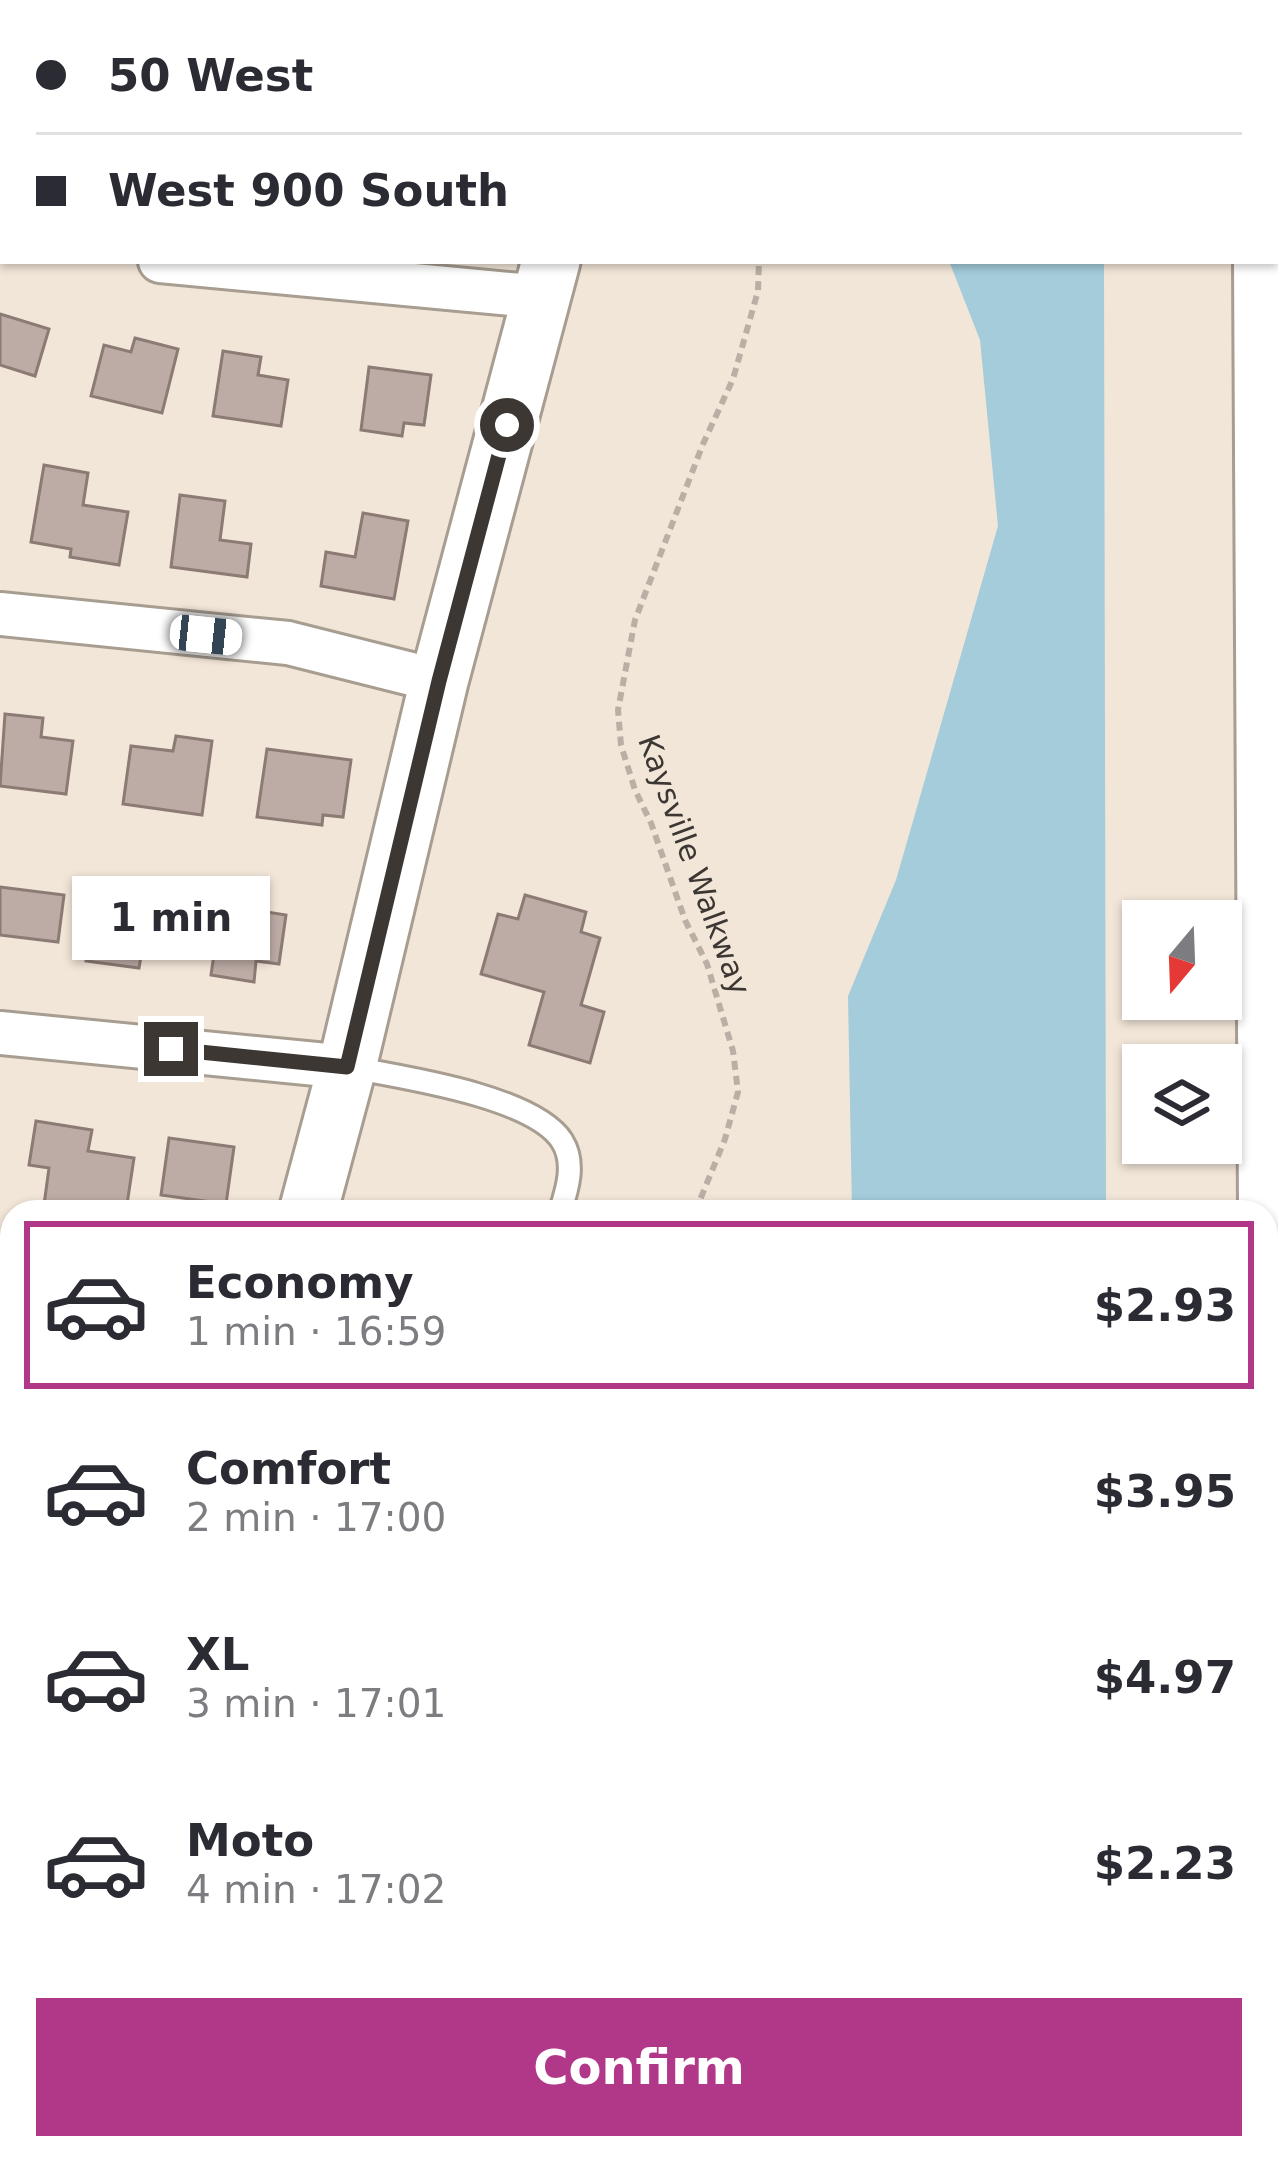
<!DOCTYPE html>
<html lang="en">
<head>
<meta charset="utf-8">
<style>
	:root { --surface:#fff; --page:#f7f7f7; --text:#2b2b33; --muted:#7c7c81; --line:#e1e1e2; --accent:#b13789 }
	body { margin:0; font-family:"DejaVu Sans",sans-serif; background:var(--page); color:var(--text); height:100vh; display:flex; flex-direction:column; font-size:45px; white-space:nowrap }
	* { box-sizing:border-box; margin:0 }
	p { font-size:39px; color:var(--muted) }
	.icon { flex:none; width:66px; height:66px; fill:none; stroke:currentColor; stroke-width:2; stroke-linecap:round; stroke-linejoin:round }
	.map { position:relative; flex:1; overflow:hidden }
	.sheet { position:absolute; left:0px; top:1200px; width:1278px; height:960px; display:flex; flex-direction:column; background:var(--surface); border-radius:36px 36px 0 0; box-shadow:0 3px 9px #0004 }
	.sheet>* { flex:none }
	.hud { position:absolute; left:0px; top:0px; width:1278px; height:264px; box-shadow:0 3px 9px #0004; display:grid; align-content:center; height:264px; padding:0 36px; background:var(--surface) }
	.needle { width:78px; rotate:199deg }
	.fabs { position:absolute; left:1122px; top:900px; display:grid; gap:24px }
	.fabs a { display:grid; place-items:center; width:120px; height:120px; border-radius:0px; background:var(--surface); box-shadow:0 3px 9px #0004; font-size:60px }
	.end { position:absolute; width:54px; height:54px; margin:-27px; border:15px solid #3c3732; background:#fff; box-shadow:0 0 0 6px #fff }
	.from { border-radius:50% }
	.bubble { position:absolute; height:84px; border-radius:0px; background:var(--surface); box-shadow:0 3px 9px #0004; font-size:39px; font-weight:800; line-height:84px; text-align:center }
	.car { position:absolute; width:36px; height:72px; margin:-36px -18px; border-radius:15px; box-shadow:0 0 9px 3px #0007; background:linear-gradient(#fff 24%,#345 0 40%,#fff 0 76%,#345 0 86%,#fff 0) }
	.hud b { display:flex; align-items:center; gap:42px; height:114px; font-size:45px }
	.hud b+b { border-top:3px solid var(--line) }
	.hud i { width:30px; height:30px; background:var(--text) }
	ul { padding:21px 0 0; list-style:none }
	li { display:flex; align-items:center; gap:36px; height:168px; margin:0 24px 18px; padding:0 12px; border:6px solid transparent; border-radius:0px }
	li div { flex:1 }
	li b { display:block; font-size:45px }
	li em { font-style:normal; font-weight:800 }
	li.selected { border-color:var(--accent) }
	li>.icon { width:108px; height:108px; stroke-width:1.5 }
	.cta { display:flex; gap:24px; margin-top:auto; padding:24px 36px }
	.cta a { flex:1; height:138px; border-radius:0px; background:var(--accent); color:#fff; font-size:48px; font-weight:800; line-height:138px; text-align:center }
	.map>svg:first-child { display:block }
	.water { fill:#a4ccdb }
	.building { fill:#bdaba5; stroke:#8c7b75; stroke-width:3 }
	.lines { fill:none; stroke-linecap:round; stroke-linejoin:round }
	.lane-casing { stroke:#a79d90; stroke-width:27 }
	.street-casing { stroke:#a79d90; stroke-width:48 }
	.secondary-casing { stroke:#a79d90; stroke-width:63 }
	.highway-casing { stroke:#a79d90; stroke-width:72 }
	.path { stroke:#b9afa4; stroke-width:6; stroke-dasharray:9 6; stroke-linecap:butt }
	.lane { stroke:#fff; stroke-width:21 }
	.street { stroke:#fff; stroke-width:42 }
	.secondary { stroke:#fff; stroke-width:57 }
	.highway { stroke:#fff; stroke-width:66 }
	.route { stroke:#3c3732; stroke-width:15 }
	.labels { text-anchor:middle; stroke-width:9; stroke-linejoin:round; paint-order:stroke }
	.street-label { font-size:30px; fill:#3c3732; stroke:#f2e6d8 }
</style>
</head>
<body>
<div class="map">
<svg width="1278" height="2160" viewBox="0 0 1278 2160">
	<rect width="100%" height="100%" fill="#f2e6d8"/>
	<g class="water">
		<polygon points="881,0 1103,0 1103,3 880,3"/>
		<polygon points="949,261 1104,261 1106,1212 852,1212 848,996 896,880 998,526 980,340"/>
		<polygon points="670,2148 1123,2148 1123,2160 669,2160"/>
	</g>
	<g class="building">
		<polygon points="464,0 498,0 523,3 464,3"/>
		<polygon points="0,314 49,329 35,376 0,365"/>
		<polygon points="135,338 178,349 162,413 91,396 104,345 131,352"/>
		<polygon points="223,351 261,357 258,375 288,380 281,426 213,416"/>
		<polygon points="369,367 431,375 424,425 404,423 402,436 361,430"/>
		<polygon points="44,465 88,473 83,505 128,512 119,565 70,557 71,549 31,542"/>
		<polygon points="180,495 225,501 220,540 251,544 247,577 171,567"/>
		<polygon points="363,513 408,521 394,599 321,586 326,552 355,557"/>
		<polygon points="5,714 43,718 41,737 73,741 66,794 0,786"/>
		<polygon points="176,736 212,741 202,815 123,804 131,746 173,751"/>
		<polygon points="267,749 351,760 343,817 323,815 322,825 257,817"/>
		<polygon points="0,887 64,895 58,942 0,935"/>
		<polygon points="111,889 186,898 180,954 142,950 139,968 86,961 90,926 107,927"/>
		<polygon points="525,895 586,912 581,932 600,938 581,1005 604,1012 590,1063 529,1045 544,992 481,974 498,914 518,919"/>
		<polygon points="221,905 286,915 279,964 256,961 254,982 211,975"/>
		<polygon points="36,1121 92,1130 88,1151 134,1158 126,1211 79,1203 78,1212 43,1212 49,1168 29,1165"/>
		<polygon points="169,1138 234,1147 226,1204 161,1195"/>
	</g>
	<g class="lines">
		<g class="lane-casing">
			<path id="lane" d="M 348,1067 C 401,1077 533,1096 562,1141 C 576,1163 567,1190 560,1212"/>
		</g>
		<g class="street-casing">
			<g id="street">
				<polyline points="196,3 196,0"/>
				<polyline points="0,223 3,224"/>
				<polyline points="160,261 542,297"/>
				<polyline points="0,614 288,643 439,681"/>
				<polyline points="0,1033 347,1067"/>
				<polyline points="0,1752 12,1750"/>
			</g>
		</g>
		<g class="secondary-casing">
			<g id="secondary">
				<polyline points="620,3 621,0"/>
				<polyline points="308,1212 347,1067 439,681 551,261"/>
				<polyline points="282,2160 285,2148"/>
			</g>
		</g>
		<g class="highway-casing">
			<g id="highway">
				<polyline points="1266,0 1266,3"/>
				<polyline points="1267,261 1277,2160"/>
			</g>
		</g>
		<g class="path">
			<polyline points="758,3 758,0"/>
			<polyline points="695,1212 725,1139 738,1092 733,1051 707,964 685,920 651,823 635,790 621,745 618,710 635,620 703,444 733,379 758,291 759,261"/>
			<polyline points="167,2148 198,2160"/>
			<polyline points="158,2160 163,2148"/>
			<polyline points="356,2160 363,2148"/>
			<polyline points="601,2160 605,2148"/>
		</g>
		<use href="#lane" class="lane"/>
		<use href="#street" class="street"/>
		<use href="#secondary" class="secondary"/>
		<use href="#highway" class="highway"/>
	</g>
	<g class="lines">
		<polyline class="route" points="171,1049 347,1067 439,681 507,425"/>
	</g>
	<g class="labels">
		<g class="street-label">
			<text transform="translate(694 865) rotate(70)" y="10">Kaysville Walkway</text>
		</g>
	</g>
</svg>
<div class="fabs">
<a><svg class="needle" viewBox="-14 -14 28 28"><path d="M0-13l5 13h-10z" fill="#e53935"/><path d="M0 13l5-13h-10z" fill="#7c7c81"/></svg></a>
<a><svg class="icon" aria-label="layers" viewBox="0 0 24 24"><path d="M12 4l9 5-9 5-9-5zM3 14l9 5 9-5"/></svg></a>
</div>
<i class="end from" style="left:507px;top:425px"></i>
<i class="end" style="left:171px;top:1049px"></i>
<div class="bubble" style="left:72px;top:876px;width:198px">1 min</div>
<i class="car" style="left:206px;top:635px;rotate:96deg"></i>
<div class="hud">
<b><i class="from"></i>50 West</b>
<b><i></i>West 900 South</b>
</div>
<section class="sheet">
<ul>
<li class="selected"><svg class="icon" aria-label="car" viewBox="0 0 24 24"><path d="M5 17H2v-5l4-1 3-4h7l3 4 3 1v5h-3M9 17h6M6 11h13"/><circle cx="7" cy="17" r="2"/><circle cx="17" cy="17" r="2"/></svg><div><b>Economy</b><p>1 min · 16:59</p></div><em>$2.93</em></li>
<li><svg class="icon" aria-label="car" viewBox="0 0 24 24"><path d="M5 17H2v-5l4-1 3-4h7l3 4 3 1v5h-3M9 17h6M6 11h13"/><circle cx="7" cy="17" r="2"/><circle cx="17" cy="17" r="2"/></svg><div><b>Comfort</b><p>2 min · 17:00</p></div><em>$3.95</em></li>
<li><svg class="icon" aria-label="car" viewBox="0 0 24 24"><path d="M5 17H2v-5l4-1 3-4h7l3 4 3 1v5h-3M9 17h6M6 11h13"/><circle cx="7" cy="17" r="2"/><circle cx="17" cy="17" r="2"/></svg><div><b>XL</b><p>3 min · 17:01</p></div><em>$4.97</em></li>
<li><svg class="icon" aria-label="car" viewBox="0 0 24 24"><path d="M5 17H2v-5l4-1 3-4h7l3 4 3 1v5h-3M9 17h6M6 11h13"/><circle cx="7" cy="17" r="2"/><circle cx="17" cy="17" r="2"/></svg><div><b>Moto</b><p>4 min · 17:02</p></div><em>$2.23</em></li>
</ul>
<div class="cta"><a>Confirm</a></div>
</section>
</div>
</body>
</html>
